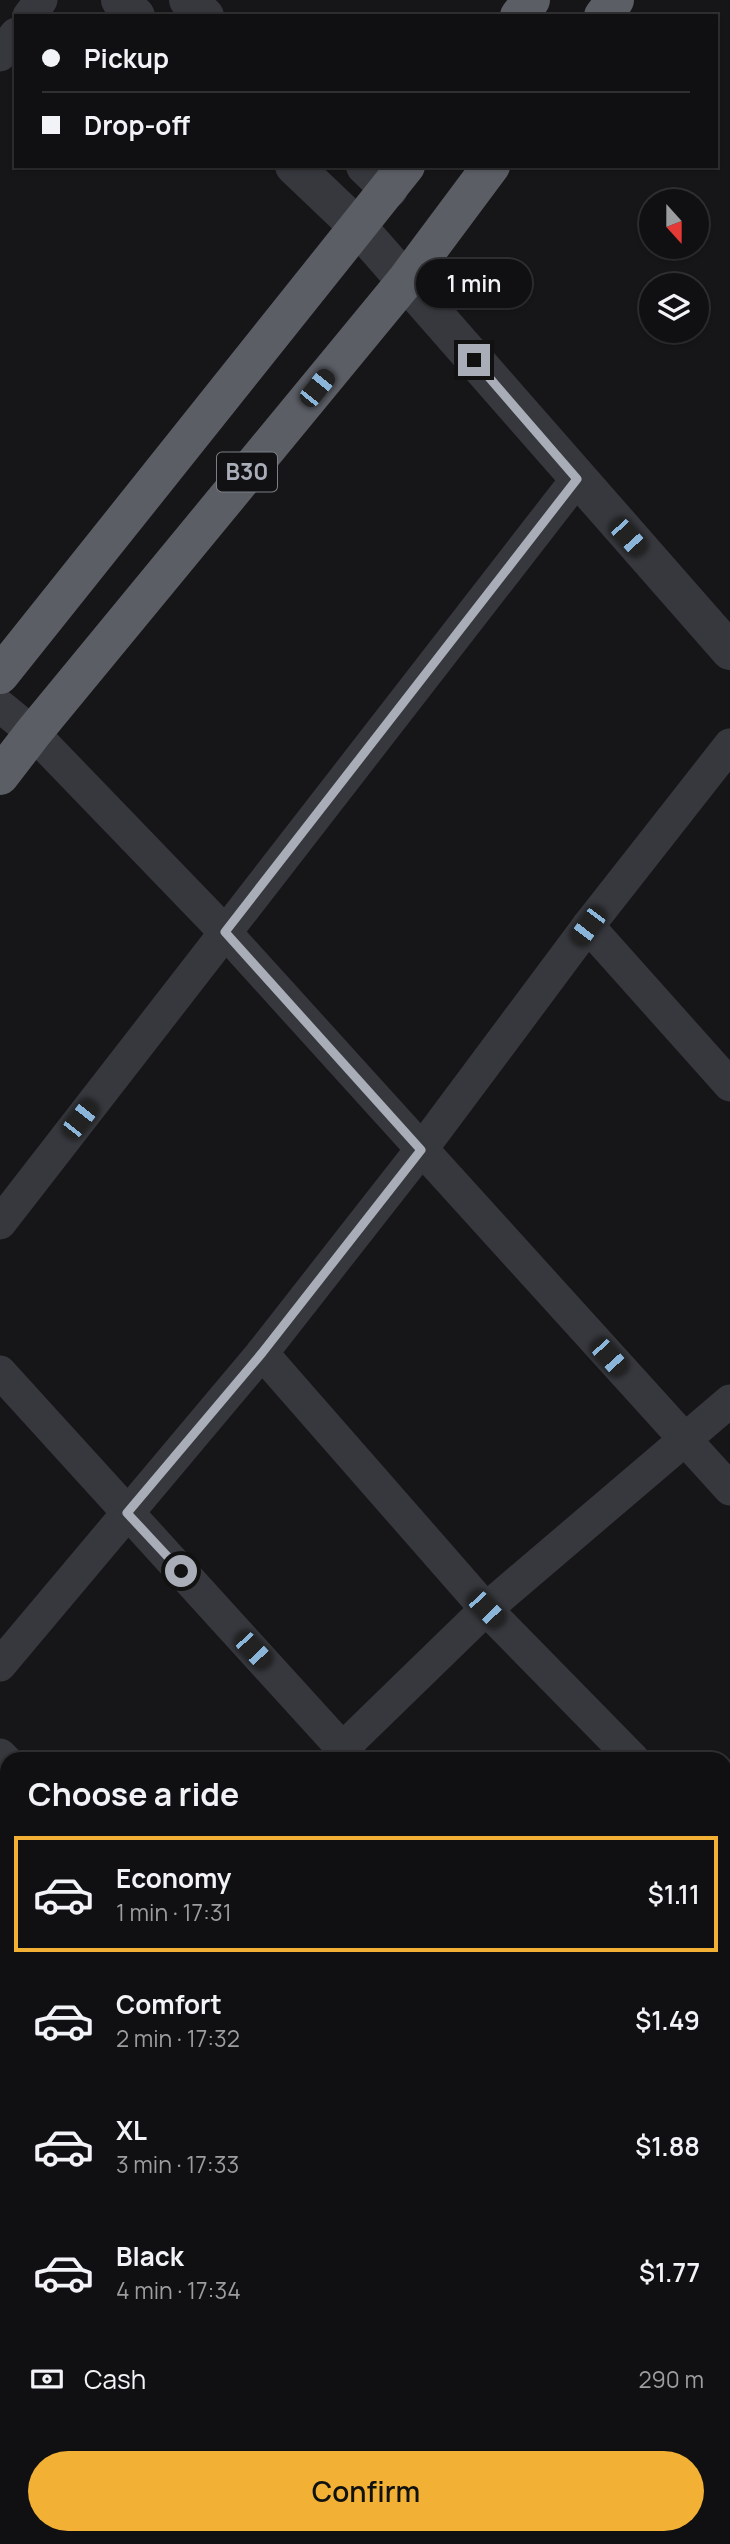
<!DOCTYPE html>
<html lang="en">
<head>
<meta charset="utf-8">
<style>
	:root { --surface:#101012; --page:#19191b; --text:#f1f3f6; --muted:#9c9d9f; --line:#303032; --accent:#f2b134 }
	body { margin:0; font-family:Manrope,sans-serif; background:var(--page); color:var(--text); height:100vh; display:flex; flex-direction:column; font-size:26px; white-space:nowrap }
	* { box-sizing:border-box; margin:0 }
	p { font-size:23px; color:var(--muted) }
	.icon { flex:none; width:38px; height:38px; fill:none; stroke:currentColor; stroke-width:2; stroke-linecap:round; stroke-linejoin:round }
	.map { position:relative; flex:1; overflow:hidden }
	.panel { position:absolute; left:0px; top:1752px; width:732px; height:793px; display:flex; flex-direction:column; background:var(--surface); border-radius:21px 21px 0 0; box-shadow:0 2px 5px #0004,0 0 0 2px var(--line) }
	.panel>* { flex:none }
	.guide { position:absolute; left:14px; top:14px; width:704px; height:154px; border-radius:0px; box-shadow:0 2px 5px #0004,0 0 0 2px var(--line); display:grid; align-content:center; height:154px; padding:0 28px; background:var(--surface) }
	.needle { width:46px; rotate:159deg }
	.fabs { position:absolute; left:639px; top:189px; display:grid; gap:14px }
	.fabs a { display:grid; place-items:center; width:70px; height:70px; border-radius:50%; background:var(--surface); box-shadow:0 2px 5px #0004,0 0 0 2px var(--line); font-size:35px }
	.end { position:absolute; width:32px; height:32px; margin:-16px; border:9px solid #a8adb8; background:#111; box-shadow:0 0 0 4px #111 }
	.from { border-radius:50% }
	.bubble { position:absolute; height:49px; border-radius:24px; background:var(--surface); box-shadow:0 2px 5px #0004,0 0 0 2px var(--line); font-size:23px; font-weight:600; line-height:49px; text-align:center }
	.car { position:absolute; width:21px; height:42px; margin:-21px -10px; border-radius:9px; box-shadow:0 0 5px 2px #0007; background:linear-gradient(#222 24%,#8ab4d8 0 40%,#222 0 76%,#8ab4d8 0 86%,#222 0) }
	.guide b { display:flex; align-items:center; gap:24px; height:66px; font-size:26px }
	.guide b+b { border-top:2px solid var(--line) }
	.guide i { width:18px; height:18px; background:var(--text) }
	ul { padding:0; list-style:none }
	li { display:flex; align-items:center; gap:21px; height:116px; margin:0 14px 10px; padding:0 14px; border:4px solid transparent; border-radius:0px }
	li div { flex:1 }
	li b { display:block; font-size:26px }
	li em { font-style:normal; font-weight:600 }
	li.active { border-color:var(--accent) }
	li>.icon { width:63px; height:63px; stroke-width:1.5 }
	h2 { padding:0 28px; font-size:32px; line-height:84px }
	.pay { display:flex; align-items:center; gap:18px; height:77px; padding:0 28px; font-size:26px }
	.pay p { margin-inline-start:auto }
	.cta { display:flex; gap:14px; margin-top:auto; padding:14px 28px }
	.cta a { flex:1; height:80px; border-radius:42px; background:var(--accent); color:#111; font-size:28px; font-weight:600; line-height:80px; text-align:center }
	.map>svg:first-child { display:block }
	.lines { fill:none; stroke-linecap:round; stroke-linejoin:round }
	.minor { stroke:#37383d; stroke-width:33 }
	.tertiary { stroke:#37383d; stroke-width:38 }
	.trunk { stroke:#5b5e65; stroke-width:38 }
	.route { stroke:#a8adb8; stroke-width:9 }
	.labels { text-anchor:middle; stroke-width:7; stroke-linejoin:round; paint-order:stroke }
	.shield { fill:#111113; stroke:#7b7e86; stroke-width:2 }
	.shield-label { font-size:23px; font-weight:bold; fill:#a8adb8 }
</style>
</head>
<body>
<div class="map">
<svg width="730" height="2544" viewBox="0 0 730 2544">
	<rect width="100%" height="100%" fill="#161618"/>
	<g class="lines">
		<g class="minor">
			<polyline points="29,16 41,0"/>
			<polyline points="0,55 16,34"/>
			<polyline points="0,706 33,733 225,932 730,1489"/>
			<polyline points="588,926 730,1085"/>
			<polyline points="0,1223 577,479"/>
			<polyline points="262,1353 486,1609 633,1759"/>
			<polyline points="0,1372 352,1759"/>
			<polyline points="0,1665 262,1353 421,1150 588,926 730,745"/>
			<polyline points="343,1748 486,1609 730,1401"/>
			<polyline points="0,1755 7,1762"/>
			<polyline points="724,1828 730,1823"/>
			<polyline points="0,2070 7,2064"/>
			<polyline points="724,2109 730,2105"/>
			<polyline points="724,2177 730,2183"/>
			<polyline points="0,2462 7,2456"/>
			<polyline points="724,2479 730,2473"/>
			<polyline points="0,2500 7,2508"/>
			<polyline points="34,2538 39,2544"/>
			<polyline points="699,2538 705,2544"/>
			<polyline points="266,2544 273,2538"/>
			<polyline points="655,2544 662,2538"/>
		</g>
		<g class="tertiary">
			<polyline points="120,0 136,16"/>
			<polyline points="188,0 205,16"/>
			<polyline points="294,166 359,228 730,651"/>
			<polyline points="365,166 389,189"/>
		</g>
		<g class="trunk">
			<polyline points="519,16 531,0"/>
			<polyline points="603,16 615,0"/>
			<polyline points="0,675 406,166"/>
			<polyline points="0,776 33,733 406,280 491,166"/>
		</g>
	</g>
	<g class="lines">
		<polyline class="route" points="181,1571 127,1513 262,1353 421,1150 225,932 577,479 474,360"/>
	</g>
	<g class="labels">
		<rect class="shield" x="217" y="452.5" width="60" height="39" rx="5"/>
		<g class="shield-label">
			<text x="247" y="480">B30</text>
		</g>
	</g>
</svg>
<div class="fabs">
<a><svg class="needle" viewBox="-14 -14 28 28"><path d="M0-13l5 13h-10z" fill="#e53935"/><path d="M0 13l5-13h-10z" fill="#9c9d9f"/></svg></a>
<a><svg class="icon" aria-label="layers" viewBox="0 0 24 24"><path d="M12 4l9 5-9 5-9-5zM3 14l9 5 9-5"/></svg></a>
</div>
<i class="end from" style="left:181px;top:1571px"></i>
<i class="end" style="left:474px;top:360px"></i>
<div class="bubble" style="left:416px;top:259px;width:116px">1 min</div>
<i class="car" style="left:317px;top:388px;rotate:39deg"></i>
<i class="car" style="left:628px;top:537px;rotate:138deg"></i>
<i class="car" style="left:588px;top:926px;rotate:217deg"></i>
<i class="car" style="left:80px;top:1119px;rotate:38deg"></i>
<i class="car" style="left:609px;top:1357px;rotate:138deg"></i>
<i class="car" style="left:486px;top:1609px;rotate:136deg"></i>
<i class="car" style="left:253px;top:1650px;rotate:137deg"></i>
<div class="guide">
<b><i class="from"></i>Pickup</b>
<b><i></i>Drop-off</b>
</div>
<section class="panel">
<h2>Choose a ride</h2>
<ul>
<li class="active"><svg class="icon" aria-label="car" viewBox="0 0 24 24"><path d="M5 17H2v-5l4-1 3-4h7l3 4 3 1v5h-3M9 17h6M6 11h13"/><circle cx="7" cy="17" r="2"/><circle cx="17" cy="17" r="2"/></svg><div><b>Economy</b><p>1 min · 17:31</p></div><em>$1.11</em></li>
<li><svg class="icon" aria-label="car" viewBox="0 0 24 24"><path d="M5 17H2v-5l4-1 3-4h7l3 4 3 1v5h-3M9 17h6M6 11h13"/><circle cx="7" cy="17" r="2"/><circle cx="17" cy="17" r="2"/></svg><div><b>Comfort</b><p>2 min · 17:32</p></div><em>$1.49</em></li>
<li><svg class="icon" aria-label="car" viewBox="0 0 24 24"><path d="M5 17H2v-5l4-1 3-4h7l3 4 3 1v5h-3M9 17h6M6 11h13"/><circle cx="7" cy="17" r="2"/><circle cx="17" cy="17" r="2"/></svg><div><b>XL</b><p>3 min · 17:33</p></div><em>$1.88</em></li>
<li><svg class="icon" aria-label="car" viewBox="0 0 24 24"><path d="M5 17H2v-5l4-1 3-4h7l3 4 3 1v5h-3M9 17h6M6 11h13"/><circle cx="7" cy="17" r="2"/><circle cx="17" cy="17" r="2"/></svg><div><b>Black</b><p>4 min · 17:34</p></div><em>$1.77</em></li>
</ul>
<div class="pay"><svg class="icon" aria-label="cash" viewBox="0 0 24 24"><path d="M3 7h18v10H3z"/><circle cx="12" cy="12" r="2"/></svg>Cash<p>290 m</p></div>
<div class="cta"><a>Confirm</a></div>
</section>
</div>
</body>
</html>
